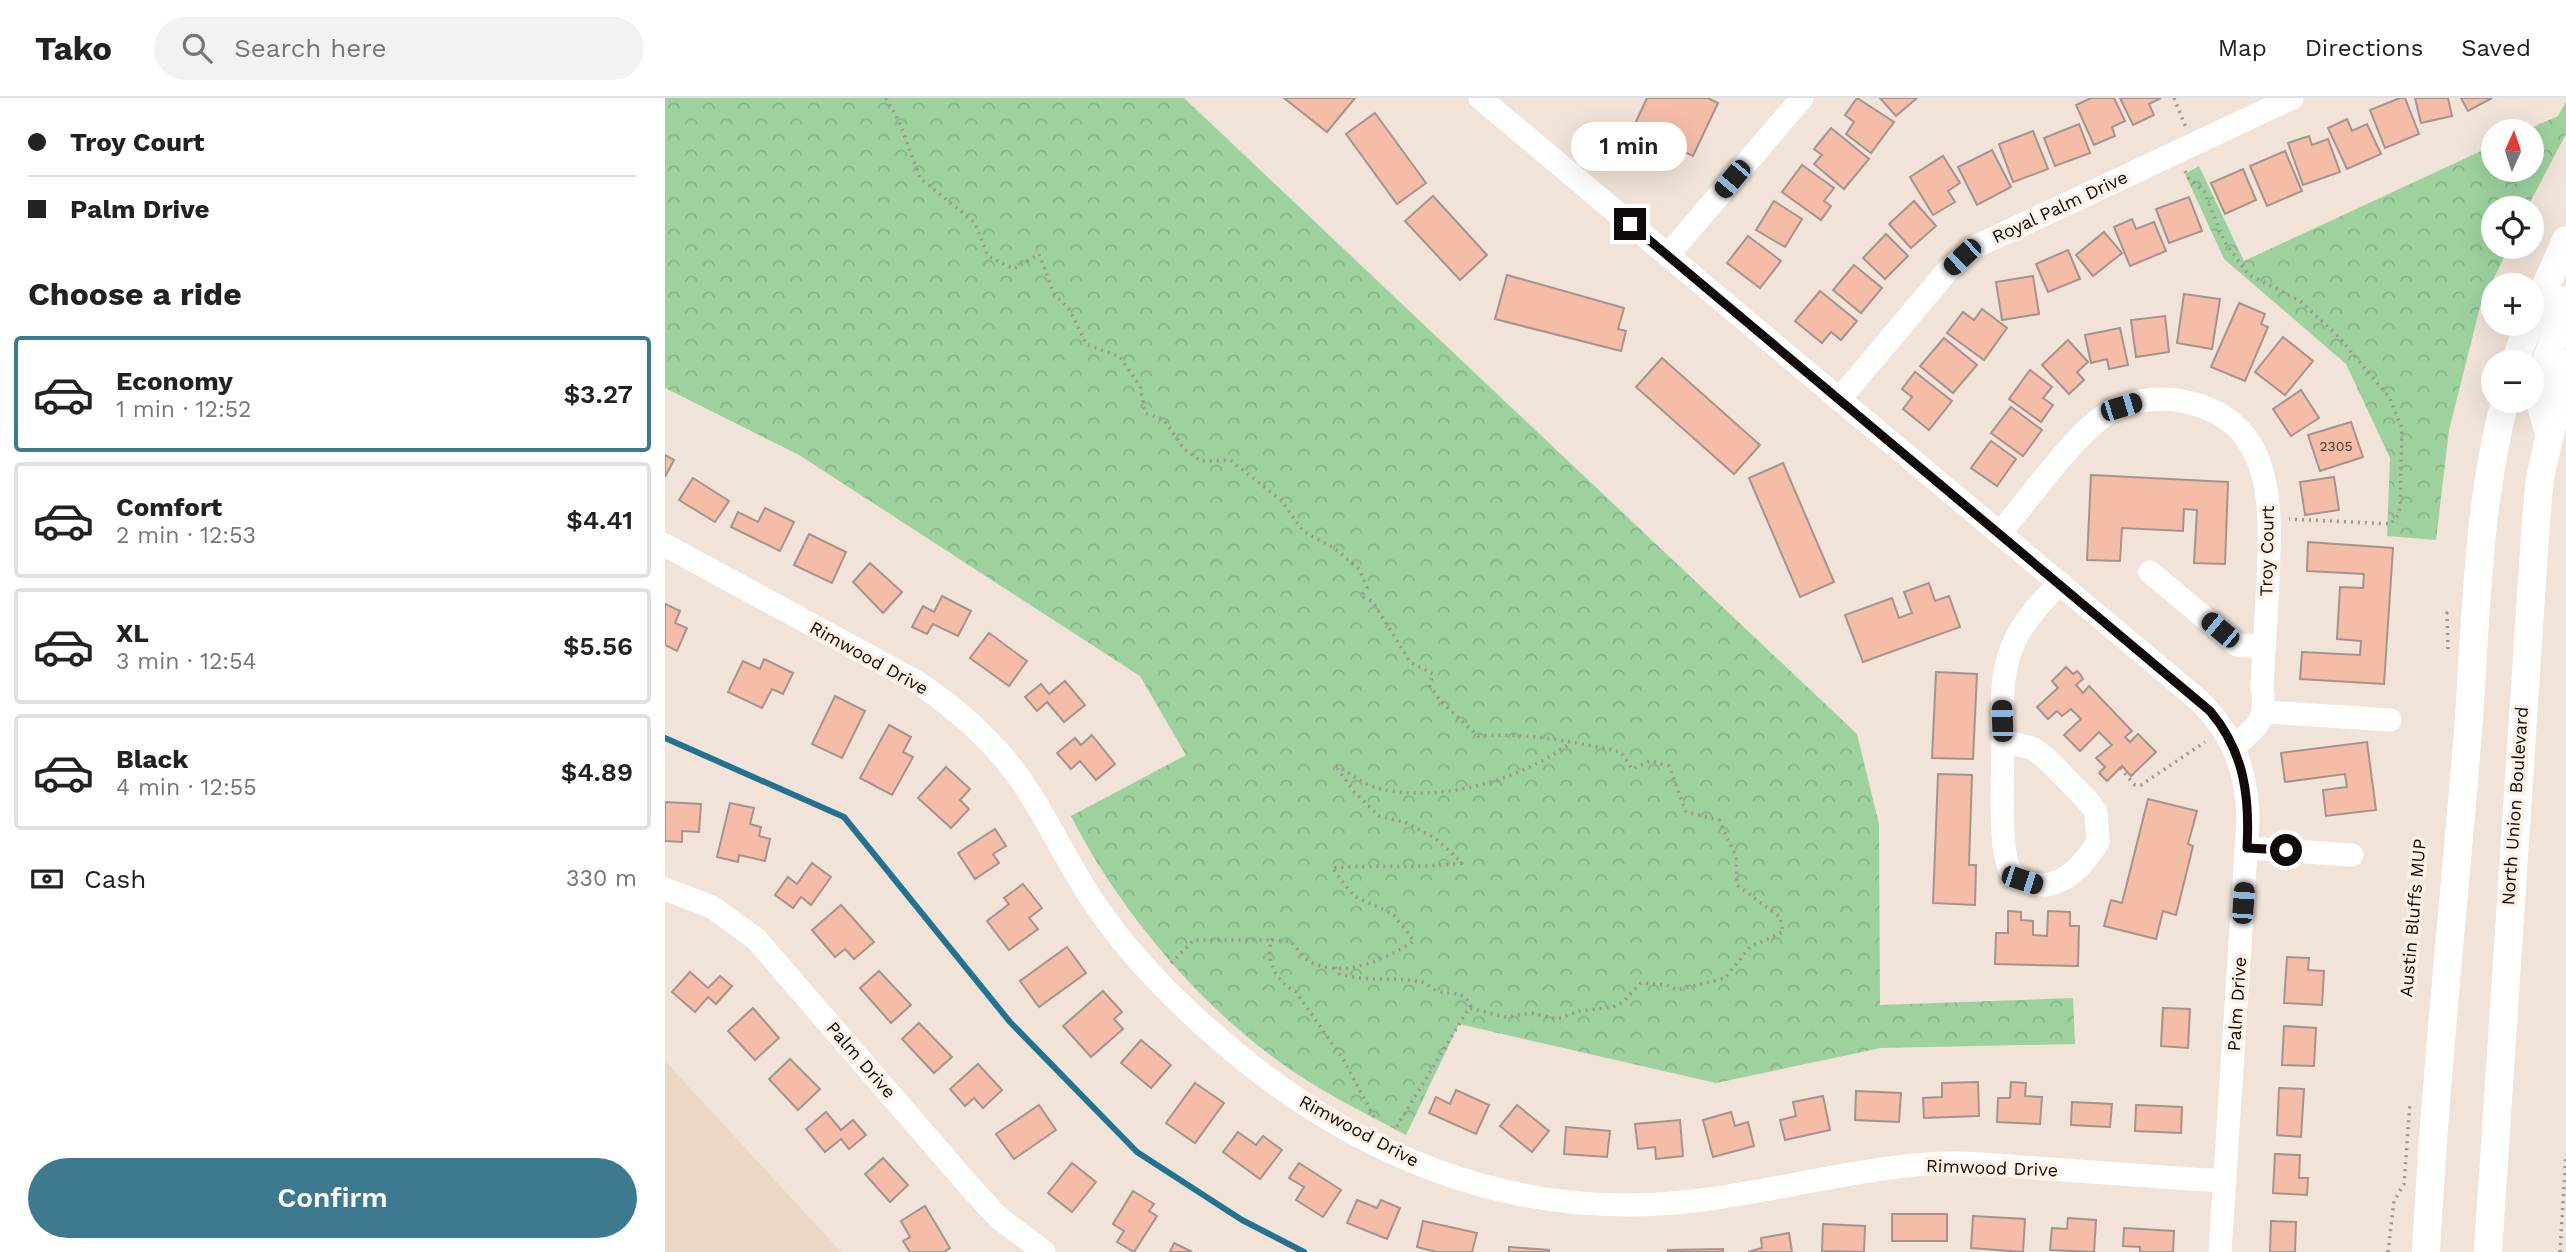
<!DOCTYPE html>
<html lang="en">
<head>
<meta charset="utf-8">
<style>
	:root { --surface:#fff; --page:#f2f2f2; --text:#222; --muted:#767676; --line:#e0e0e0; --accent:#3d7a90 }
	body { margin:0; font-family:"Work Sans",sans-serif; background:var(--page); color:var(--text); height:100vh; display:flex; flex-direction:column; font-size:26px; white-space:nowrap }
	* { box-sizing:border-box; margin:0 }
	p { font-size:23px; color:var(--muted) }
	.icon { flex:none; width:38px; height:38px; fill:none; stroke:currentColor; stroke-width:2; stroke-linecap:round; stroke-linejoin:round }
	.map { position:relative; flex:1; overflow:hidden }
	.sheet { display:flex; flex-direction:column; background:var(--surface); width:665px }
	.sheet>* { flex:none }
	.hud { display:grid; align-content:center; height:154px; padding:0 28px; background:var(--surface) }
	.needle { width:46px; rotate:3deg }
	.buttons { position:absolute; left:1816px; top:21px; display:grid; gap:14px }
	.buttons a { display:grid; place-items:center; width:63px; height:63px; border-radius:50%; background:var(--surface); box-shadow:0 7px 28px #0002; font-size:35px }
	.end { position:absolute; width:32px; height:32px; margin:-16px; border:9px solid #100b08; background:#fff; box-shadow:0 0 0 4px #fff }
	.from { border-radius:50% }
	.bubble { position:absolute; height:49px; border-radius:24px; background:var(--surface); box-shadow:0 7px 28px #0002; font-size:23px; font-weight:600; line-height:49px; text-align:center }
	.car { position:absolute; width:21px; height:42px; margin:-21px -10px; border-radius:9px; box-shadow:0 0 5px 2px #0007; background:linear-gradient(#222 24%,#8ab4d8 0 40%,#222 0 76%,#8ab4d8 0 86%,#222 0) }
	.hud b { display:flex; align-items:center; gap:24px; height:66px; font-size:26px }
	.hud b+b { border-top:2px solid var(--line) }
	.hud i { width:18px; height:18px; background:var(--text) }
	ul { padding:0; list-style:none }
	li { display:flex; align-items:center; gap:21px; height:116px; margin:0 14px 10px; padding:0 14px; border:4px solid var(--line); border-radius:7px }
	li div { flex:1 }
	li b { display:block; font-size:26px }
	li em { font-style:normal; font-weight:600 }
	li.current { border-color:var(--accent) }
	li>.icon { width:63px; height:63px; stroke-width:1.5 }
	h2 { padding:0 28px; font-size:32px; line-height:84px }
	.pay { display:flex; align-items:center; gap:18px; height:77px; padding:0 28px; font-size:26px }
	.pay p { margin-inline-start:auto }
	.primary-button { display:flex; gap:14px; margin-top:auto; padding:14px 28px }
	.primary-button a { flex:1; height:80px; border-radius:42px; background:var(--accent); color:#fff; font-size:28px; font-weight:600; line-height:80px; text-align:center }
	header { display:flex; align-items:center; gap:42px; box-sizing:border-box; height:98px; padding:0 35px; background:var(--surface); border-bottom:2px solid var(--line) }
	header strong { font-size:33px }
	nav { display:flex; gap:38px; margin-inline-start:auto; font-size:24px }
	.search { width:490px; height:63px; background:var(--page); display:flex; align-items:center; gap:18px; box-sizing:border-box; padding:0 24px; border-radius:38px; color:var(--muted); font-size:26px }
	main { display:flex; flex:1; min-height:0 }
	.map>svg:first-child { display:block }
	.built { fill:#ebd7c6 }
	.park { fill:url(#park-crowns) }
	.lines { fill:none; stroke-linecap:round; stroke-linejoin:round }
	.stream { stroke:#227291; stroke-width:6 }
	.building { fill:#f5bda8; stroke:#a4948d; stroke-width:2 }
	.path { stroke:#a0958c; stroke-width:3.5; stroke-dasharray:2 5; stroke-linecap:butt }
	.minor { stroke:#fff; stroke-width:23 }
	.major { stroke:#fff; stroke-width:28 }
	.route { stroke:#100b08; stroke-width:9 }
	.labels { text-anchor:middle; stroke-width:7; stroke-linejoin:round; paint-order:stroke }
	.number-label { font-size:14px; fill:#493830 }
	.street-label { font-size:18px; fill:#100b08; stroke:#fef0e4 }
</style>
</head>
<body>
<header>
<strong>Tako</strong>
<div class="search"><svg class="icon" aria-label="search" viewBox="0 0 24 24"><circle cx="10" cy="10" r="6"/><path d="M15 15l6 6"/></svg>Search here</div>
<nav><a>Map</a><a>Directions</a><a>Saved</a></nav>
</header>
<main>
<section class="sheet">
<div class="hud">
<b><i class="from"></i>Troy Court</b>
<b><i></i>Palm Drive</b>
</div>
<h2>Choose a ride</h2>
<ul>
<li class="current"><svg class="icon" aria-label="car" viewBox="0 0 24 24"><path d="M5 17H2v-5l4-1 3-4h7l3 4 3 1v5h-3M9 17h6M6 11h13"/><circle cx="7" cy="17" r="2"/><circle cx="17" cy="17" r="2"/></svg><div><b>Economy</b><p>1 min · 12:52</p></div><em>$3.27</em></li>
<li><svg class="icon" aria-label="car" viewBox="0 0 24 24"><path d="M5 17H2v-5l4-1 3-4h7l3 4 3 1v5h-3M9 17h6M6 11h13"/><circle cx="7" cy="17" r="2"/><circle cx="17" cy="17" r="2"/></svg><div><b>Comfort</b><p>2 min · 12:53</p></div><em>$4.41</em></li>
<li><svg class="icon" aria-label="car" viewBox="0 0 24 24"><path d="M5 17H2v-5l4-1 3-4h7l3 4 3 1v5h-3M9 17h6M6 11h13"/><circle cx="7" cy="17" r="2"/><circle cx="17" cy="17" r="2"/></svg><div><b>XL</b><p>3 min · 12:54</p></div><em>$5.56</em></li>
<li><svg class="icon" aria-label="car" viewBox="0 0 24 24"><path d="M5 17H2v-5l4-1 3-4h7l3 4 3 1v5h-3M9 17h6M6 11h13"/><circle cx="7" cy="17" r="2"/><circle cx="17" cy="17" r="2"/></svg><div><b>Black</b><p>4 min · 12:55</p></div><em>$4.89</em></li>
</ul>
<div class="pay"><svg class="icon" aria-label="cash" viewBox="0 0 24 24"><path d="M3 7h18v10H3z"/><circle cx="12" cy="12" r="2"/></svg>Cash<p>330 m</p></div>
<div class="primary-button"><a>Confirm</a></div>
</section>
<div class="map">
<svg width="1901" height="1154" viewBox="0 0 1901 1154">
	<defs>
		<pattern id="park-crowns" width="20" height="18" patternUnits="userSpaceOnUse" patternTransform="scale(1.75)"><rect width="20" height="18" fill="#9dd29f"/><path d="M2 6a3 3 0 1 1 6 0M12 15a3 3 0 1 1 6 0" fill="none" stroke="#86b387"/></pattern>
	</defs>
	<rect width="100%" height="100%" fill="#f1e3d7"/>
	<polygon class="built" points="0,963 176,1154 0,1154"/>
	<g class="park">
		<path d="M 0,0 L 519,0 L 1192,636 L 1214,726 L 1215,907 L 1408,900 L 1410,946 L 1216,950 L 1051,985 L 794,926 L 741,1037 C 703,1017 665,998 629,974 C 539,914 454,813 406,718 L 521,657 L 475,578 L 134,357 L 0,290 Z"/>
		<polygon points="1901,4 1901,36 1862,110 1829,110 1829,149 1844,149 1815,209 1784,332 1771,442 1722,438 1725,360 1681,266 1559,161 1520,76 1534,68 1579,163 1829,47 1829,72 1867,72 1867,33 1859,33 1893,18"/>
	</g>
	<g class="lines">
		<polyline class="stream" points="0,640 179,719 345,924 472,1054 577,1122 639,1154"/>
	</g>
	<g class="building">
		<polygon points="619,0 690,0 662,34"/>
		<polygon points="982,0 1043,0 1053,5 1028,58 968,30"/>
		<polygon points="1192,0 1229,24 1206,55 1181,36 1189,24 1180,17"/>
		<polygon points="1215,0 1252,0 1231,18"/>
		<polygon points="1426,0 1449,0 1460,23 1447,29 1450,38 1429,47 1411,7"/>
		<polygon points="1455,0 1496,0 1484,6 1489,17 1468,27"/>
		<polygon points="1735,0 1740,0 1754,36 1720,50 1705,12"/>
		<polygon points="1750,0 1783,0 1787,18 1756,25"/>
		<polygon points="1796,0 1827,0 1803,13"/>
		<polygon points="710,15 761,85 732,106 681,36"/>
		<polygon points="1682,21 1687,33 1702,26 1716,56 1682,71 1663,30"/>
		<polygon points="1414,26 1425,55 1390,68 1379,40"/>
		<polygon points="1166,30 1204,61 1179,91 1149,66 1157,57 1149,51"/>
		<polygon points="1368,33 1383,71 1348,84 1334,46"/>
		<polygon points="1644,38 1647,47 1663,41 1675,74 1638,87 1623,45"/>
		<polygon points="1327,52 1346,89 1312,107 1293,69"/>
		<polygon points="1620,53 1637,93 1602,108 1585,68"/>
		<polygon points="1278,58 1295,85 1283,93 1290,104 1268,117 1245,79"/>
		<polygon points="1137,67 1169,90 1159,103 1166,108 1156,122 1117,94"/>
		<polygon points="1578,71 1591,102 1560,116 1546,85"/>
		<polygon points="768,98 822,157 795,182 740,123"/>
		<polygon points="1524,99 1537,133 1504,145 1491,111"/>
		<polygon points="1109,103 1137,121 1120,149 1091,132"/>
		<polygon points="1249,103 1271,128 1246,150 1224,126"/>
		<polygon points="1467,121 1471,131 1489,124 1501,153 1465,168 1449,129"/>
		<polygon points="1439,134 1457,155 1428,178 1411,157"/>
		<polygon points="1221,136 1243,158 1220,181 1198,160"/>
		<polygon points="1083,138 1116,163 1095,190 1062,165"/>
		<polygon points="1403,152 1415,181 1383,194 1371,166"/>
		<polygon points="1189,167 1217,190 1196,215 1168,192"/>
		<polygon points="842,177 959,210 953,231 961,233 956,253 830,221"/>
		<polygon points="1368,178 1374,216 1337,222 1331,184"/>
		<polygon points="1155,193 1192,223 1176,242 1166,234 1157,245 1130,223"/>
		<polygon points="1519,196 1555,201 1547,251 1512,245"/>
		<polygon points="1574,205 1600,216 1596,226 1603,229 1580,283 1546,269"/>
		<polygon points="1317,211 1342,230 1319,262 1282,235 1298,214 1309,222"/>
		<polygon points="1500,218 1504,254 1471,259 1466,222"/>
		<polygon points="1455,230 1463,267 1444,271 1442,261 1426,265 1420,237"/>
		<polygon points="1618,239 1648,263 1620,297 1590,274"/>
		<polygon points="1279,240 1312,267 1288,295 1255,268"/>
		<polygon points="1403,242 1423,264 1412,274 1419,282 1404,296 1377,267"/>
		<polygon points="997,260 1095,347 1069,376 971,289"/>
		<polygon points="1365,272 1387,289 1378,300 1388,307 1376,324 1344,301"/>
		<polygon points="1250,274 1287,303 1264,332 1238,311 1247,299 1237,291"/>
		<polygon points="1636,292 1654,320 1626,338 1608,311"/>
		<polygon points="1346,309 1377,332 1358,358 1326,335"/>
		<polygon points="1686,324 1698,359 1655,373 1643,337"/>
		<polygon points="1326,343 1351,361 1332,388 1306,370"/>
		<polygon points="0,357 9,362 0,379"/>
		<polygon points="1118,365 1169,484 1135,499 1084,380"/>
		<polygon points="1426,377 1563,384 1560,466 1529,465 1532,412 1519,411 1518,433 1457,430 1455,463 1422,462"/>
		<polygon points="1669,379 1674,412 1640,417 1635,384"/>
		<polygon points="28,380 64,403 50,424 14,402"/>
		<polygon points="100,410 129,424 115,453 66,429 73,414 93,424"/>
		<polygon points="144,436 181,454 167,485 129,467"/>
		<polygon points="1643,444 1728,450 1719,586 1635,581 1637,554 1695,557 1696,543 1672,541 1675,489 1698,490 1699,476 1642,473"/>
		<polygon points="205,465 237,494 218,515 188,484"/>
		<polygon points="1264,485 1270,503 1284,498 1295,529 1198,564 1180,517 1227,500 1234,520 1247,515 1239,494"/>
		<polygon points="277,498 306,513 293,538 268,526 262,536 247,529 258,508 269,514"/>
		<polygon points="0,506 15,513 10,525 22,530 12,553 0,547"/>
		<polygon points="324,535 362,563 344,588 305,560"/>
		<polygon points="99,561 128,575 118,596 107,591 97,610 63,594 78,563 95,571"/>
		<polygon points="1401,569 1408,576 1412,573 1415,576 1418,581 1411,587 1418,595 1424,588 1467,633 1460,639 1465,644 1473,636 1491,654 1466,678 1457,668 1442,683 1434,675 1440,669 1431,660 1447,647 1434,634 1415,653 1399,637 1416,621 1406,611 1397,618 1392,613 1383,621 1372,609 1393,590 1387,583"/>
		<polygon points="1271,574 1312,576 1308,661 1267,660"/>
		<polygon points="400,583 420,607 399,624 382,604 372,613 360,599 376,586 384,596"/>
		<polygon points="170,598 200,613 177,660 147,646"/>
		<polygon points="224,627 246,639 238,654 248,659 227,697 195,680"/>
		<polygon points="427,637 450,666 431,682 415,663 406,671 392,655 410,640 416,647"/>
		<polygon points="1702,644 1711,712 1661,718 1658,692 1682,689 1680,676 1620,684 1616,655"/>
		<polygon points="281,669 305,691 295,702 304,711 286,730 253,700"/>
		<polygon points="1273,676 1307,677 1304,767 1311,767 1310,807 1268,805"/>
		<polygon points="1483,701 1532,713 1523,746 1528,748 1511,817 1498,813 1491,841 1439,828 1446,802 1457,805"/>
		<polygon points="0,704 36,706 34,734 17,733 17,744 0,743"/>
		<polygon points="65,705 89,710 85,726 96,729 94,738 105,741 100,763 74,757 73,764 52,759"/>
		<polygon points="330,731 341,748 328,756 334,765 310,781 293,755"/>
		<polygon points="147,765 166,779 146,807 136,799 128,810 110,797 123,779 132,786"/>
		<polygon points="358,786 377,810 364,820 373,831 344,852 322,823 344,806 339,800"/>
		<polygon points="176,807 209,844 189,861 180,851 170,859 147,832"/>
		<polygon points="1343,813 1356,814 1356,822 1368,823 1368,837 1382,838 1383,813 1405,814 1405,828 1414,828 1413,868 1330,866 1331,835 1343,835"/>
		<polygon points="402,849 421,875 374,909 355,883"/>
		<polygon points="1622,859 1644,860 1643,872 1659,873 1657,907 1619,905"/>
		<polygon points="214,873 246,907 226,925 195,890"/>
		<polygon points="25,874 43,890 55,878 67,888 51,906 43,899 30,914 7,894"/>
		<polygon points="438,893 457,914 449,921 458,931 426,959 398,928"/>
		<polygon points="88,910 114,940 90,962 63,933"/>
		<polygon points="1498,910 1525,911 1523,950 1496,948"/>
		<polygon points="254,925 287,959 269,975 237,941"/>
		<polygon points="1619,928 1651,930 1649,968 1617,967"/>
		<polygon points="476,942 506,967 486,990 456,965"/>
		<polygon points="125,961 155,991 133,1012 104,981"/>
		<polygon points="313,966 337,992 318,1010 309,1000 300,1008 285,991"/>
		<polygon points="1313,984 1314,1018 1259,1020 1258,1000 1277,999 1277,985"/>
		<polygon points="1346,984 1361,985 1360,998 1377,999 1375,1026 1332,1024 1333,1000 1345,1000"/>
		<polygon points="530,985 559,1005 530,1045 501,1025"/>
		<polygon points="1614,990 1639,991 1636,1039 1612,1037"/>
		<polygon points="791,992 824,1007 811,1036 764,1015 771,999 785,1006"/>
		<polygon points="1191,993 1236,995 1234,1024 1190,1022"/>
		<polygon points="1158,998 1165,1032 1120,1042 1115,1022 1131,1018 1128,1004"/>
		<polygon points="1407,1004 1447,1006 1445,1029 1406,1027"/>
		<polygon points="374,1007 391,1032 349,1061 331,1036"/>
		<polygon points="852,1007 884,1033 867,1054 835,1028"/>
		<polygon points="1471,1007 1517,1009 1516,1035 1470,1033"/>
		<polygon points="161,1014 176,1032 188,1022 201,1037 184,1051 176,1041 160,1054 141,1031"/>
		<polygon points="1066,1014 1070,1028 1083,1024 1089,1048 1048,1059 1038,1022"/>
		<polygon points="1015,1022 1018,1058 991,1061 990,1049 973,1051 970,1026"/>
		<polygon points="901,1029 945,1033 942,1059 899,1056"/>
		<polygon points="573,1034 591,1047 598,1038 617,1052 595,1081 558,1054"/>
		<polygon points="1610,1056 1635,1057 1634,1080 1643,1080 1642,1097 1608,1095"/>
		<polygon points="218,1060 243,1087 225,1104 200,1076"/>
		<polygon points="407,1065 431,1084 407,1114 383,1095"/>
		<polygon points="634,1065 676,1092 658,1119 631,1102 639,1089 624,1080"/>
		<polygon points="468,1093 489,1106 484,1113 492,1118 469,1154 452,1144 459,1133 448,1126"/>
		<polygon points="692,1102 712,1110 716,1102 735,1110 722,1141 682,1125"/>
		<polygon points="260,1108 285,1150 279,1154 245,1154 238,1143 245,1139 236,1123"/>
		<rect x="1227" y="1116" width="55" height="27"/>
		<polygon points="1308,1118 1360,1121 1358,1154 1306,1150"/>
		<polygon points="1403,1120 1431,1122 1429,1154 1385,1152 1387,1130 1402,1131"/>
		<polygon points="758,1123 812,1135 807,1154 771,1154 752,1149"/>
		<polygon points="1606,1123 1631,1124 1630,1154 1605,1154"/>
		<polygon points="1158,1126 1200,1128 1199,1154 1157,1153"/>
		<polygon points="1459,1130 1509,1133 1508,1154 1475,1154 1475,1149 1458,1148"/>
		<polygon points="1124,1135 1127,1154 1083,1154 1097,1150 1096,1140"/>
		<polygon points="509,1145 527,1154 505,1154"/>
		<polygon points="844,1149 884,1152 884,1154 844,1154"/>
		<polygon points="1058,1151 1058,1154 1003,1154 1003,1152"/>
	</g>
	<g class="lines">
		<g class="path">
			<path d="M 221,0 L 234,23 L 255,80 L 310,125 L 323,158 L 349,171 L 374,156 L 389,196 L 405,212 L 421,246 L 455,259 L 475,288 L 480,315 L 499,322 L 519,351 L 536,363 L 565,362 L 616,402 L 638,433 L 669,450 L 694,471 L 702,490 L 696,498 L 708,504 L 745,564 L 768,576 L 765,588 L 776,604 L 813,638 C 862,634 909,644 956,654 L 967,671 L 985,663 L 1004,668 L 1021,714 L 1054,722 L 1071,758 L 1072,787 L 1115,819 L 1118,834 L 1085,849 L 1060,880 L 1012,892 L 1002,887 L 976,885 L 958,904 L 948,909 L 915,913 L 893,921 L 866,915 L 841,919 L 804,910 L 731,1030"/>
			<polyline points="1509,0 1521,30"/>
			<polyline points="1520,73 1524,81 1539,93 1559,143 1583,176 1635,203 1673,238 1724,299 1737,330 1735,409 1733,417 1726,426 1624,421"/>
			<polyline points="1783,551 1782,515 1787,516"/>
			<polyline points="1455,670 1470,687 1476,687 1540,644"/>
			<polyline points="506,865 529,842 607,842"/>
			<path d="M 670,869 L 675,876 C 702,884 730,879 757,884 C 763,886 769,893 776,894 C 788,896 802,893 806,910"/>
			<path d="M 709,1019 L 678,961 L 631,894 C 613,886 599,861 607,842 L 625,843 C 632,849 636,858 644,863 C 677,882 721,861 749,843 L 728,816 L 689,798 L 667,770 C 711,766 753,771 797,765 L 770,740 L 742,725 L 714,718 L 689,694 L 670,667 C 683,674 698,686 712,690 C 776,706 854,682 906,645"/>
			<polyline points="1723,1154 1729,1103 1739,1086 1745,1005"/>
			<polyline points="1895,1154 1901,1056"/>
		</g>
		<g class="minor">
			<path d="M 815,0 L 1530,599 C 1567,632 1583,673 1583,723 L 1555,1154"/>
			<polyline points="1003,157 1137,0"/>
			<polyline points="1174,302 1283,172 1310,149 1627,0"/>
			<path d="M 1335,435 C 1363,402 1404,344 1436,320 C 1461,302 1493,297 1522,304 C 1611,324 1606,410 1603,482 C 1601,517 1599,552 1597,588 C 1602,624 1595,625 1569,649"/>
			<path d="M 0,447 L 252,584 C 286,607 318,634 343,665 C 376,705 401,765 432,809 C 463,854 504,897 545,933 C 680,1054 845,1125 1028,1103 C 1106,1094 1183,1072 1262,1066 C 1302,1063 1344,1068 1384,1071 C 1443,1075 1501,1080 1560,1083"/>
			<polyline points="1485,474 1572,547 1599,549"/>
			<polyline points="1600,614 1725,622"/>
			<path d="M 1338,643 C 1338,668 1333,756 1346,773 C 1353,783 1368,787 1380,787 C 1403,785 1421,763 1433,744 L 1431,714 L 1422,702 L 1382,661 L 1367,650 L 1338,643 C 1335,567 1339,540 1395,485"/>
			<polyline points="1582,750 1687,757"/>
			<polyline points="0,791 47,809 91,841 307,1091 334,1120 379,1154"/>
		</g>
		<g class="major">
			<polyline points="1867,219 1901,142"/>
			<polyline points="1850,264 1864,226"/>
			<polyline points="1882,329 1872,292 1901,202"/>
			<path d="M 1761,1154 C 1770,984 1788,815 1802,646 C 1811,532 1811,413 1840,303"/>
			<polyline points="1823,1154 1871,422 1875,380 1901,266"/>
		</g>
	</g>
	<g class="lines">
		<path class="route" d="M 965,126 L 1545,613 C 1579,653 1585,698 1582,750 L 1621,752"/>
	</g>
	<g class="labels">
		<g class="number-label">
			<text x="1671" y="353">2305</text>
		</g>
		<g class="street-label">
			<text transform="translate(1395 109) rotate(-25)" y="6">Royal Palm Drive</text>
			<text transform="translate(1602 453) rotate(-89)" y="6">Troy Court</text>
			<text transform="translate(204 560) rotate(29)" y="6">Rimwood Drive</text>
			<text transform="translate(1850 708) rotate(-86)" y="6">North Union Boulevard</text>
			<text transform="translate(1748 820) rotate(-85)" y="6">Austin Bluffs MUP</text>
			<text transform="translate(1572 906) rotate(-86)" y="6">Palm Drive</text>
			<text transform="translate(196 962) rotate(49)" y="6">Palm Drive</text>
			<text transform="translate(694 1033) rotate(28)" y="6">Rimwood Drive</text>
			<text transform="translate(1327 1070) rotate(2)" y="6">Rimwood Drive</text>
		</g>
	</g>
</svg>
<div class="buttons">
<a><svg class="needle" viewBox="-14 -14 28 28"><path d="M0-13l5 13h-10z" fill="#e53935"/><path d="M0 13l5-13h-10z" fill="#767676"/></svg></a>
<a><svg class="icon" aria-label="locate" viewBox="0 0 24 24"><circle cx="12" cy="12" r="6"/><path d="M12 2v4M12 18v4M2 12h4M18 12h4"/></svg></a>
<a>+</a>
<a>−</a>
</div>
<i class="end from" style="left:1621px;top:752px"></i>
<i class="end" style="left:965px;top:126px"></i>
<div class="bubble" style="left:906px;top:24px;width:116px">1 min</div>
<i class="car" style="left:1067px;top:81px;rotate:220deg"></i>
<i class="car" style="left:1297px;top:159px;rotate:227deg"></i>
<i class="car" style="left:1456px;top:309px;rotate:73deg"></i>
<i class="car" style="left:1555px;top:532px;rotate:310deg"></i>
<i class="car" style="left:1337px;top:623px;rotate:358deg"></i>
<i class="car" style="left:1357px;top:782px;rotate:108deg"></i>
<i class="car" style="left:1578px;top:805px;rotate:4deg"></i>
</div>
</main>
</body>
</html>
